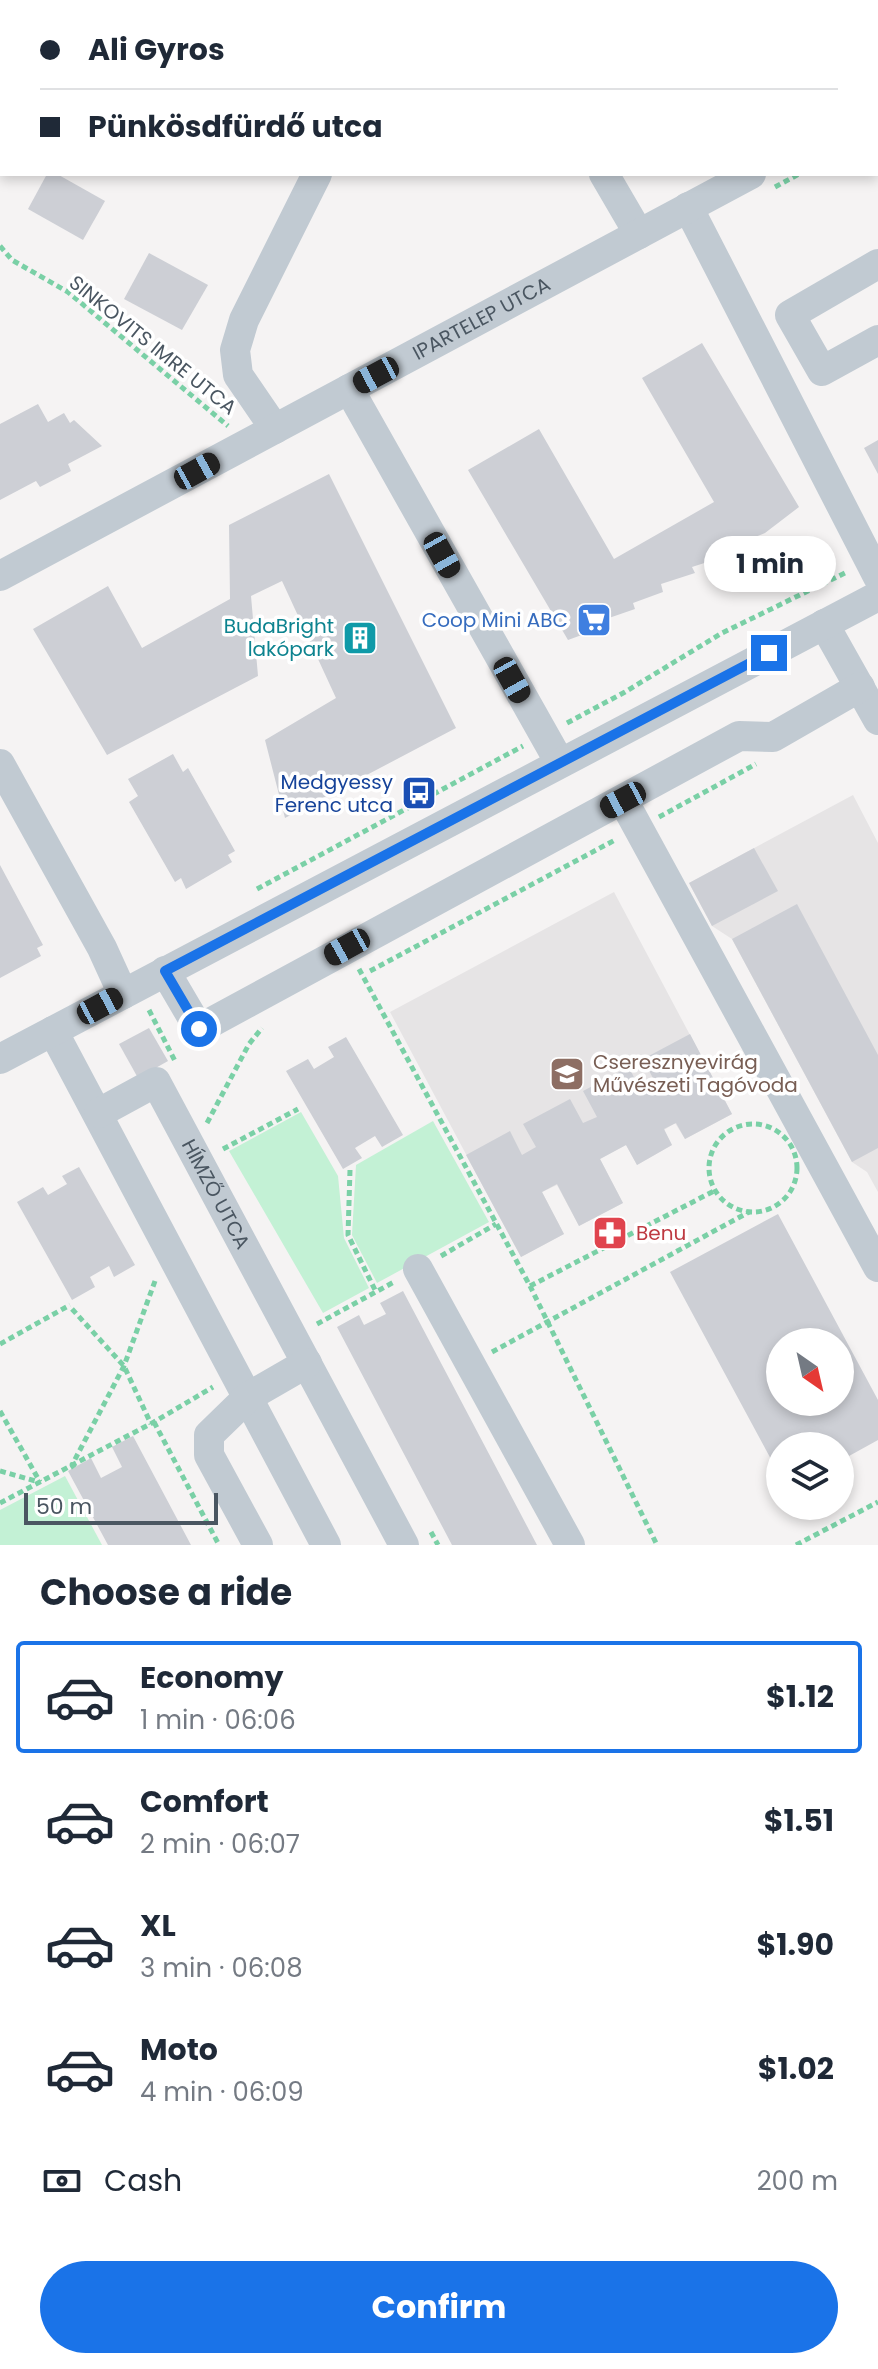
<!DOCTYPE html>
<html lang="en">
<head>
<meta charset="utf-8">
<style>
	:root { --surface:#fff; --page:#f2f2f3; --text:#1f2937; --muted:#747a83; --line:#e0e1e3; --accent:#1a73e8 }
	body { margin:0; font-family:Poppins,sans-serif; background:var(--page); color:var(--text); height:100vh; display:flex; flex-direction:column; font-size:30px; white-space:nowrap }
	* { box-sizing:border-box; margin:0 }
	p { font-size:26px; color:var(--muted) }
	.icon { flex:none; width:44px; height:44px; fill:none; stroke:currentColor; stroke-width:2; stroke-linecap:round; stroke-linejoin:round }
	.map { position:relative; height:1545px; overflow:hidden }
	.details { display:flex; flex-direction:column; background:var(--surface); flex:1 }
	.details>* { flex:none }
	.guide { position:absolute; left:0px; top:0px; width:878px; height:176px; box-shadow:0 4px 12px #0003; display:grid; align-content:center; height:176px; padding:0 40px; background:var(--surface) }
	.needle { width:52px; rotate:146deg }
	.controls { position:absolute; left:766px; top:1328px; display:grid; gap:16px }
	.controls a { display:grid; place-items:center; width:88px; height:88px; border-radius:50%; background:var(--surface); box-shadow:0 4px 12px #0003; font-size:40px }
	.scale { position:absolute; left:24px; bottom:20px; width:194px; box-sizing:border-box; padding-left:8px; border:4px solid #4a5661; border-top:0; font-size:22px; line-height:28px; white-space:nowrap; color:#4a5661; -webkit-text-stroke:6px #fff; paint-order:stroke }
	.end { position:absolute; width:36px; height:36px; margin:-18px; border:10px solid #1a73e8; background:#fff; box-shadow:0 0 0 4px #fff }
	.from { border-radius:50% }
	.bubble { position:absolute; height:56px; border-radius:28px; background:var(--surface); box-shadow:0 4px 12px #0003; font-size:26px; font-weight:700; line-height:56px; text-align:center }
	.car { position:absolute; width:24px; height:48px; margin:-24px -12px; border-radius:10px; box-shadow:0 0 6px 2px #0007; background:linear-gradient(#222 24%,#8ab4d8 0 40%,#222 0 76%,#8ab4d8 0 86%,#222 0) }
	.guide b { display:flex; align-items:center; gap:28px; height:76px; font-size:30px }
	.guide b+b { border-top:2px solid var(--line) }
	.guide i { width:20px; height:20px; background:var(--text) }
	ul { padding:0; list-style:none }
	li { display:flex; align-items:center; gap:24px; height:112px; margin:0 16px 12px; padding:0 24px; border:4px solid transparent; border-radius:8px }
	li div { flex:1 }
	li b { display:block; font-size:30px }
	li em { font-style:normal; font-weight:700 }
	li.on { border-color:var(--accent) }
	li>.icon { width:72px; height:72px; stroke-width:1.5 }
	h2 { padding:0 40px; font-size:36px; line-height:96px }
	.pay { display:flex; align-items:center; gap:20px; height:88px; padding:0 40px; font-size:30px }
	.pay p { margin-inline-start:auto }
	.action { display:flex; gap:16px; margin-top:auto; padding:16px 40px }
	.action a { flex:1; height:92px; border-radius:48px; background:var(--accent); color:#fff; font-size:32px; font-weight:700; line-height:92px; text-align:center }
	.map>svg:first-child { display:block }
	.education { fill:#e6e4e5 }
	.green { fill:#c3f1d5 }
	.building { fill:#cdcfd5; fill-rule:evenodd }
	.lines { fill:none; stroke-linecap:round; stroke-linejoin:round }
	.path { stroke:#7ad0a6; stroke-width:5; stroke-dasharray:6 4; stroke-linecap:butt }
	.minor { stroke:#c1cad2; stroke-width:30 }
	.route { stroke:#1a73e8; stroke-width:10 }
	.labels { text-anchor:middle; stroke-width:7; stroke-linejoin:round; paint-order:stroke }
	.street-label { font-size:20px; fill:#4a5661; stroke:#fff }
	.shop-label { font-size:20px; fill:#366cbe; stroke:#fff; text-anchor:end }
	.culture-label { font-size:20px; fill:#0d838f; stroke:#fff; text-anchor:end }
	.transit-label { font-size:20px; fill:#164399; stroke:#fff; text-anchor:end }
	.education-label { font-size:20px; fill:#785e54; stroke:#fff; text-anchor:start }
	.health-label { font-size:20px; fill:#be3a42; stroke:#fff; text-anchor:start }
</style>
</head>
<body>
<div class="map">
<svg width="878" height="1545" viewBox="0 0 878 1545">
	<rect width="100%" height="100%" fill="#f5f3f3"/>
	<g class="education">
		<polygon points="853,795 878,843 878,1192 867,1172 852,1162 732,939 712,926 689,883"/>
		<polygon points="614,892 732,1114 685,1139 675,1123 664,1130 672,1145 637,1165 626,1145 600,1159 623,1203 579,1226 557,1185 542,1192 564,1234 521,1257 390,1012"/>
	</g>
	<g class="green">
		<polygon points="301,1112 338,1176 344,1238 369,1288 323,1313 229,1151"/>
		<polygon points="433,1121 489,1222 377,1283 352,1235 356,1165"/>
		<polygon points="65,1476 102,1545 0,1545 0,1510"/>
	</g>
	<g class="building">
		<polygon points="47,174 57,174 105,201 83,240 28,209"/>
		<polygon points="149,253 208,285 182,330 124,299"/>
		<polygon points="702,343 799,507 765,533 727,548 729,555 692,567 695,573 661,584 663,592 633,603 635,609 606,619 609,625 568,640 468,470 539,429 614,559 714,502 642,378"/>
		<polygon points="38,404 48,422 64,413 70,423 74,420 102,446 68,464 71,471 40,487 36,481 0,500 0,424"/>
		<polygon points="878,440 878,474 864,448"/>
		<polygon points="329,474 456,728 285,818 265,740 336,698 282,581 251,596 258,676 107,755 33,629 108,586 142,648 230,599 229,525"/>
		<polygon points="173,754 183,772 188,768 235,851 228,855 232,862 186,889 181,878 175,882 129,802 138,796 128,779"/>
		<polygon points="754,848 778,891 712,926 689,883"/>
		<polygon points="0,865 43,945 37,948 41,956 0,978"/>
		<polygon points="797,904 878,1055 878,1148 852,1162 732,939"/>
		<polygon points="149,1028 168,1061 138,1078 119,1044"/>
		<polygon points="690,1034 732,1114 685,1139 676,1123 664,1129 672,1145 637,1165 626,1145 600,1159 623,1203 579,1226 557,1184 542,1192 564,1234 521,1257 466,1155 510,1131 522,1155 536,1147 523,1124 570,1099 583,1123 597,1117 583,1091 629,1067 641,1092 656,1084 643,1059"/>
		<polygon points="346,1037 403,1135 382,1147 375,1136 355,1148 362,1158 343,1169 286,1071 308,1059 314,1069 334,1057 328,1047"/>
		<polygon points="79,1167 135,1265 114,1277 109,1266 90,1277 95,1287 72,1300 17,1202 43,1187 48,1195 67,1184 62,1176"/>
		<path d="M 778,1214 L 878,1400 L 878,1440 L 840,1461 L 840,1446 L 780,1446 L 780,1476 L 670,1272 ZM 780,1342 L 840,1342 L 840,1402 L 780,1402 Z"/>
		<polygon points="403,1291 537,1545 452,1545 337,1327 359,1315 364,1325 386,1314 380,1303"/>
		<polygon points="133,1436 191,1545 108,1545 68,1471 91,1458 101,1478 122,1467 112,1447"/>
	</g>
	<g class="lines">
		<g class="path">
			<polyline points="96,0 101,2"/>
			<polyline points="201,2 202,0"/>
			<polyline points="775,187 799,174"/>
			<polyline points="0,246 12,260 68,292 228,426"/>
			<polyline points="567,723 625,692 722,633 847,572"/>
			<polyline points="659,817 756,764"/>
			<polyline points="257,889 523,746"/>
			<polyline points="359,969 530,1286 657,1545"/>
			<polyline points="370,971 615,840"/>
			<polyline points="149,1010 175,1061"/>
			<polyline points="207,1123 249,1044 262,1028"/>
			<circle cx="753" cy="1168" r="44"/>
			<polyline points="223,1149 298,1109"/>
			<polyline points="350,1170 348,1235 376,1292"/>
			<polyline points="441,1256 496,1224"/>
			<polyline points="530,1286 714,1191"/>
			<polyline points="72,1309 124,1366 151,1424"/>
			<polyline points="317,1324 394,1282"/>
			<polyline points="0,1344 70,1305"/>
			<polyline points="492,1352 749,1212"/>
			<polyline points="0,1411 40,1482"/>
			<polyline points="154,1422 219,1545"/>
			<polyline points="74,1468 72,1465 124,1366 155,1281"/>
			<polyline points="0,1471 39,1482"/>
			<polyline points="0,1503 154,1422 213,1387"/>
			<polyline points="431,1532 438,1545"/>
			<polyline points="796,1545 878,1502"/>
		</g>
		<g class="minor">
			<polyline points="505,0 506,2"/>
			<polyline points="573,0 574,2"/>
			<polyline points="662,0 663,2"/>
			<polyline points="405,2 406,0"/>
			<polyline points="876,109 878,108"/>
			<polyline points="604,174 639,234"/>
			<polyline points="688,207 878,577"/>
			<polyline points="878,264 790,315 822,371 878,340"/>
			<polyline points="349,389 560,763"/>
			<polyline points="275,429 238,375 235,350 244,320 317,174"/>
			<path id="s1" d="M 0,576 L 751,174"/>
			<polyline points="824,624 878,720"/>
			<polyline points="0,764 102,948 123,994"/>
			<polyline points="623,800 878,1267"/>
			<polyline points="165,971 199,1029 739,736 773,737 860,687"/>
			<polyline points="53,1031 326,1545"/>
			<polyline points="0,1059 878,596"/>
			<path id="s2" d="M 99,1113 L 156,1082 L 404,1545"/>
			<polyline points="418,1269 570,1545"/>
			<polyline points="258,1545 209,1455 209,1435 248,1397 307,1363"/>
		</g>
	</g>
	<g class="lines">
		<polyline class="route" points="199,1029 165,971 769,653"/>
	</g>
	<defs>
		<g id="supermarket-square" transform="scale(1.8)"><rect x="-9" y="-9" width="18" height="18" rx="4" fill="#3f7fe0" stroke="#fff"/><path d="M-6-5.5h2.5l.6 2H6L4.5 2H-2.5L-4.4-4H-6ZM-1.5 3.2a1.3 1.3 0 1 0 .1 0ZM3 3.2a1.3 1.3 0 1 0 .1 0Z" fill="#fff"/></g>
		<g id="building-square" transform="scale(1.8)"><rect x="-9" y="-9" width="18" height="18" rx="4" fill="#0f9aa8" stroke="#fff"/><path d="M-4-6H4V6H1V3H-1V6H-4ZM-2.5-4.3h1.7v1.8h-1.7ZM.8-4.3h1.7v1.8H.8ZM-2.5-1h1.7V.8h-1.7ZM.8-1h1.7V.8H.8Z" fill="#fff"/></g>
		<g id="bus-square" transform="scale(1.8)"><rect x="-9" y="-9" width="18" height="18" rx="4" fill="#1a4fb4" stroke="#fff"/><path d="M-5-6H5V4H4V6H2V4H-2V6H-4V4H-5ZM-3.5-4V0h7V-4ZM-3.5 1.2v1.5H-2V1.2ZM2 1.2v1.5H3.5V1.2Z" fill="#fff"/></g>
		<g id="school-square" transform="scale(1.8)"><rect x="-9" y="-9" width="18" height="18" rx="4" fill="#8d6e63" stroke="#fff"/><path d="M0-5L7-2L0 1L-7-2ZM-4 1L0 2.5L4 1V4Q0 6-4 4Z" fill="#fff"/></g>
		<g id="pharmacy-square" transform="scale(1.8)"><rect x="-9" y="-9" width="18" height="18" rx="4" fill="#e0444e" stroke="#fff"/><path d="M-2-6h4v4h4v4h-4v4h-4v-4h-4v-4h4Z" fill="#fff"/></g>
	</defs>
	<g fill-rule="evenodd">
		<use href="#supermarket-square" x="594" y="620"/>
		<use href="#building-square" x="360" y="638"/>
		<use href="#bus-square" x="419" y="793"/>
		<use href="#school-square" x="567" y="1074"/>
		<use href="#pharmacy-square" x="610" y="1233"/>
	</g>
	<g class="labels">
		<g class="street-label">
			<text dy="7" stroke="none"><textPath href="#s1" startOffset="546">IPARTELEP UTCA</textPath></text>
			<text transform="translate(153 345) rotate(39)" y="7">SINKOVITS IMRE UTCA</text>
			<text dy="7" stroke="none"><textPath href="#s2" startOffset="192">HÍMZŐ UTCA</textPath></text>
		</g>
		<g class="shop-label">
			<text x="568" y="627">Coop Mini ABC</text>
		</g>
		<g class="culture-label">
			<text x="334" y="633">BudaBright<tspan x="334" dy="23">lakópark</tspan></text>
		</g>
		<g class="transit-label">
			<text x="393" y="789">Medgyessy<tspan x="393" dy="23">Ferenc utca</tspan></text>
		</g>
		<g class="education-label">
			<text x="593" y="1069">Cseresznyevirág<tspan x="593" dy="23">Művészeti Tagóvoda</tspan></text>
		</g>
		<g class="health-label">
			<text x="636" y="1240">Benu</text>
		</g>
	</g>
</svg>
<div class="controls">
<a><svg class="needle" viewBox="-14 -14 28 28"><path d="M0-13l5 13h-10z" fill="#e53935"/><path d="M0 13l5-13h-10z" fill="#747a83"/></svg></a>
<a><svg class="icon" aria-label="layers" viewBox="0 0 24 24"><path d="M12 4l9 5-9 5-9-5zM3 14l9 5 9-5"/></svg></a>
</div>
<div class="scale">50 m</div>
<i class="end from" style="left:199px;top:1029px"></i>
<i class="end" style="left:769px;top:653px"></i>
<div class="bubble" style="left:704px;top:536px;width:132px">1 min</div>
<i class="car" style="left:376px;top:375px;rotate:242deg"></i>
<i class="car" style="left:197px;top:471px;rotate:61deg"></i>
<i class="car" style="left:442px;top:555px;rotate:151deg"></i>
<i class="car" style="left:512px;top:680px;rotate:151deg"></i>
<i class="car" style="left:623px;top:800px;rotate:242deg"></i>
<i class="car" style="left:347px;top:947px;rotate:241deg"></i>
<i class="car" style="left:100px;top:1006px;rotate:62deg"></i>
<div class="guide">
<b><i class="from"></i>Ali Gyros</b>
<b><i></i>Pünkösdfürdő utca</b>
</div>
</div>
<section class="details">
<h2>Choose a ride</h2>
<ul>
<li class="on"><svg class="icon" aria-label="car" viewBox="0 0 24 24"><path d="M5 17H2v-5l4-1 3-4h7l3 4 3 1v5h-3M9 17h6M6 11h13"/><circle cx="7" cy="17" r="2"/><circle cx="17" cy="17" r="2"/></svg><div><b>Economy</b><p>1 min · 06:06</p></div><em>$1.12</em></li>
<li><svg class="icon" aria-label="car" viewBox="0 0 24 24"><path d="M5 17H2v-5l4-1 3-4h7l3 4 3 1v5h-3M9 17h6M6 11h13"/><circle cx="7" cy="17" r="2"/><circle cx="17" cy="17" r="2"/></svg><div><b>Comfort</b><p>2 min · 06:07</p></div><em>$1.51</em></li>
<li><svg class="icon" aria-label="car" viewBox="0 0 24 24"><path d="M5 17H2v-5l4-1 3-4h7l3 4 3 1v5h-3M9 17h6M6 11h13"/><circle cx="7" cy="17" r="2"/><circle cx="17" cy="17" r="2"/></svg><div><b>XL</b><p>3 min · 06:08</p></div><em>$1.90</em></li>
<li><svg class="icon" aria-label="car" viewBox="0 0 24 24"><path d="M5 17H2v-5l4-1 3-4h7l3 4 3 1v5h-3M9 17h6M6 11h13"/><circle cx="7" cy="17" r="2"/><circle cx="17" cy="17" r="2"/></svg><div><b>Moto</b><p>4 min · 06:09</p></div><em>$1.02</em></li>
</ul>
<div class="pay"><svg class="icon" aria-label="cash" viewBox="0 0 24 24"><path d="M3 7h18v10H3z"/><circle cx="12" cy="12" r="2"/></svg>Cash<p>200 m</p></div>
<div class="action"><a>Confirm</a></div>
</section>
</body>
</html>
